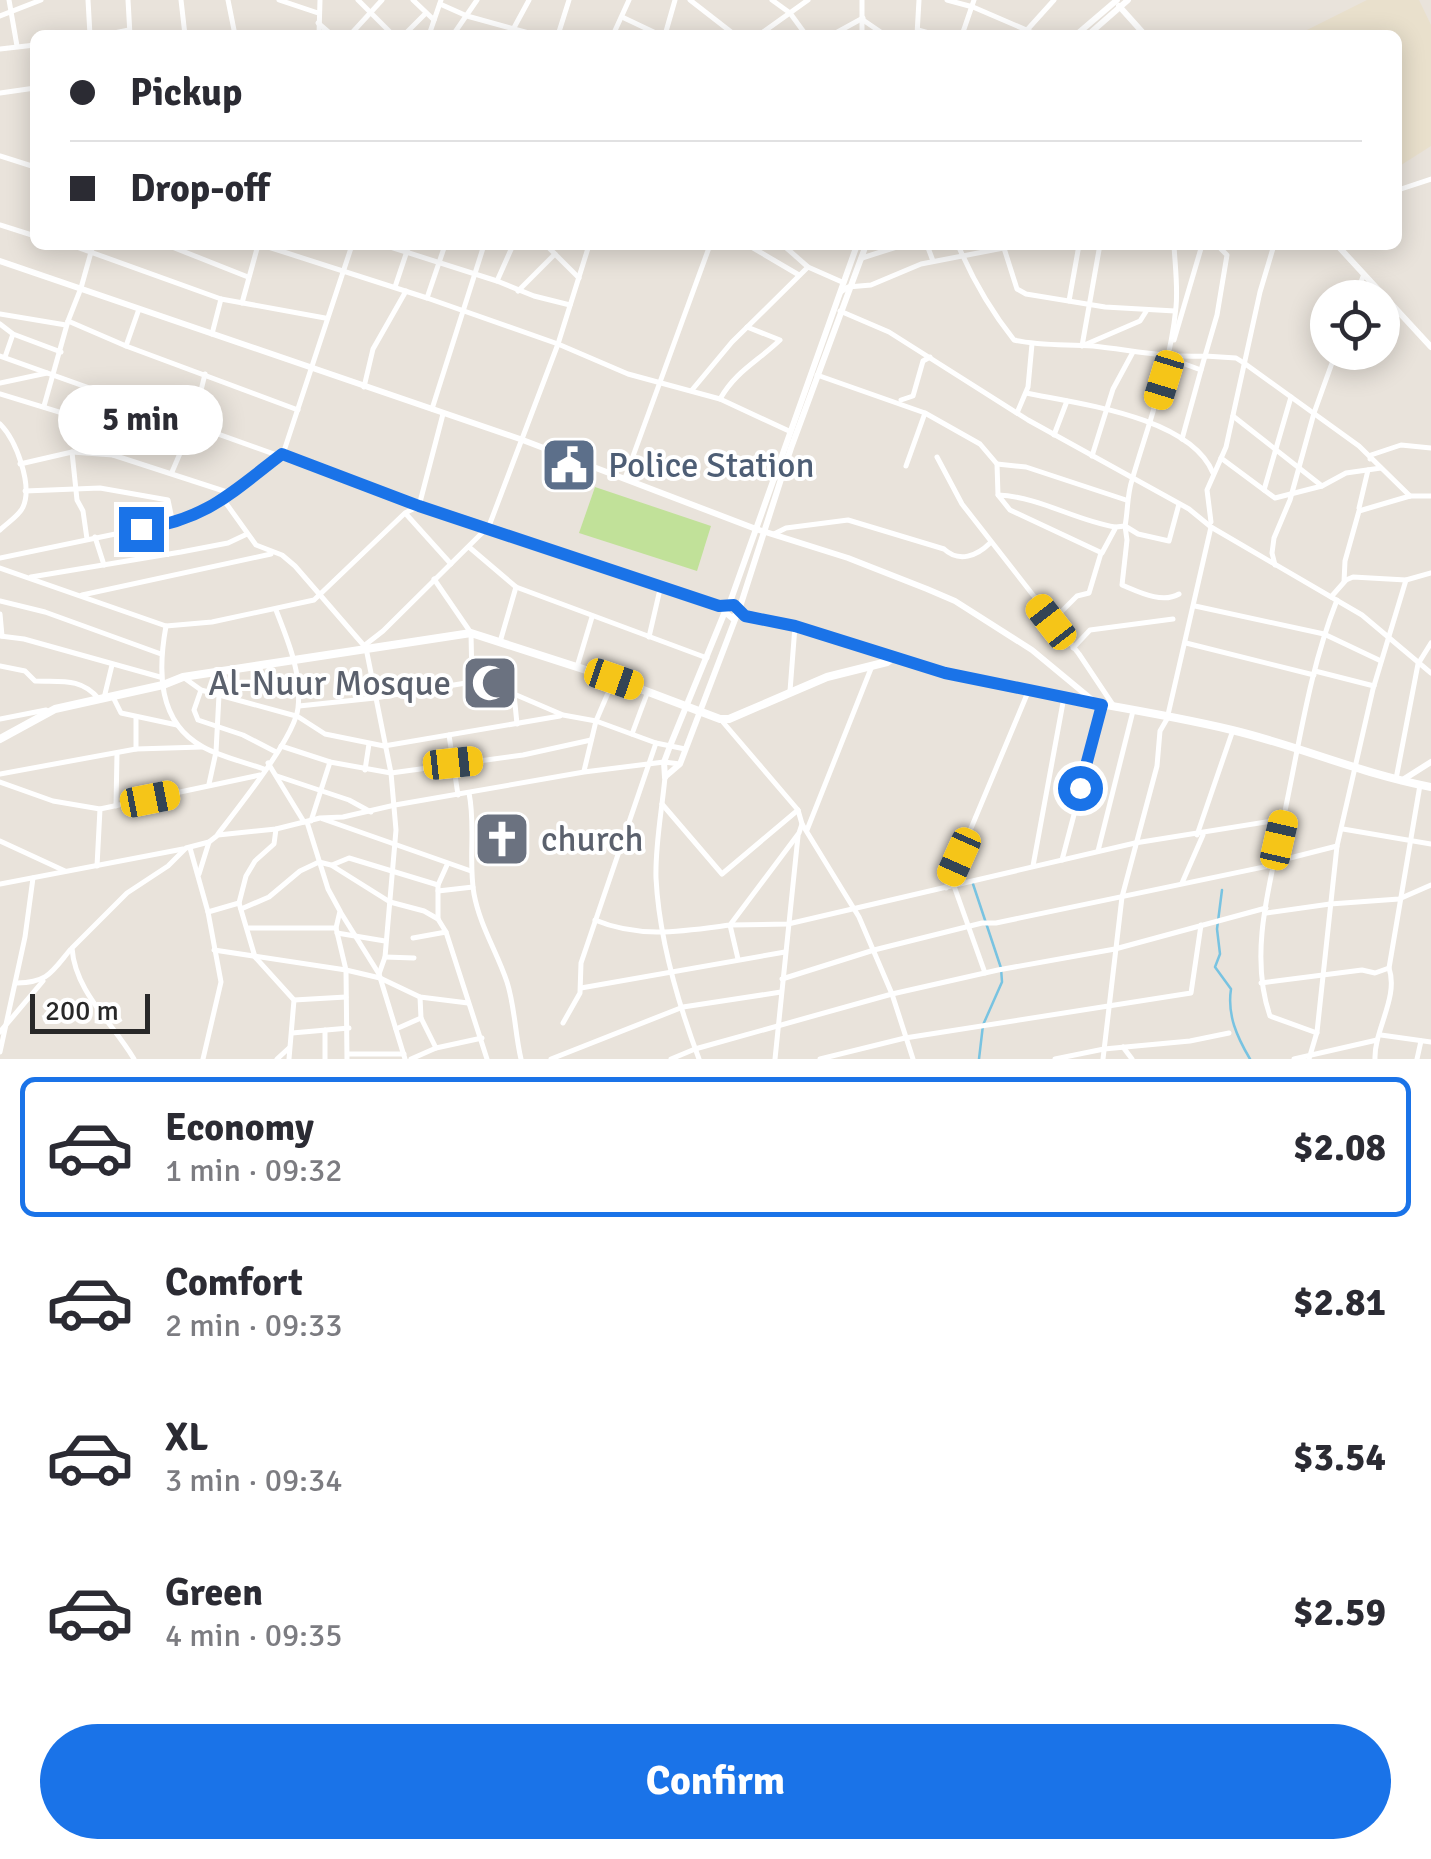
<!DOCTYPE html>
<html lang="en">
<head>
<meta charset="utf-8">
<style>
	:root { --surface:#fff; --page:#f7f7f7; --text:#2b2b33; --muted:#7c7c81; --line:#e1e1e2; --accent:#1a73e8 }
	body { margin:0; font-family:Signika,sans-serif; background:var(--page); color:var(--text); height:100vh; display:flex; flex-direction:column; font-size:38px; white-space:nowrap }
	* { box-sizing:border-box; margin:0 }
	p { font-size:32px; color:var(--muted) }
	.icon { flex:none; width:55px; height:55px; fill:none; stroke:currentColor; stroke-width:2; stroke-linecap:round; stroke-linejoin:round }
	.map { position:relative; height:1059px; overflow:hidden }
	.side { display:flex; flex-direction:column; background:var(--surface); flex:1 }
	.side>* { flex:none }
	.guide { position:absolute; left:30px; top:30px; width:1372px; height:220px; border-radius:15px; box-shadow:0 5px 25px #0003; display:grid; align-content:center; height:220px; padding:0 40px; background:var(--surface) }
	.tools { position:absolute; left:1310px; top:280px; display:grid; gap:20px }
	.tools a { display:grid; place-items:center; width:90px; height:90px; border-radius:50%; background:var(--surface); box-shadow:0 5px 25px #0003; font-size:50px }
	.scale { position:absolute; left:30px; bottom:25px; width:120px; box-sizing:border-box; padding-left:10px; border:5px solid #282828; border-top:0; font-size:28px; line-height:35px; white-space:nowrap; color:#282828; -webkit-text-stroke:8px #fff; paint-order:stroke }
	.end { position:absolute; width:45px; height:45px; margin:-22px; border:12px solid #1a73e8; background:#fff; box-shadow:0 0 0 5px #fff }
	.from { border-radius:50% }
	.bubble { position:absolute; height:70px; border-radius:35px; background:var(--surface); box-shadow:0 5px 25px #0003; font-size:32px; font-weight:700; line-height:70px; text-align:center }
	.car { position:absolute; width:30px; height:60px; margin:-30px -15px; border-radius:12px; box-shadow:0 0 8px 2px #0007; background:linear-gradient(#f5c518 24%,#345 0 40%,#f5c518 0 76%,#345 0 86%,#f5c518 0) }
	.guide b { display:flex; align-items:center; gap:35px; height:95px; font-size:38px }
	.guide b+b { border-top:2px solid var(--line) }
	.guide i { width:25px; height:25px; background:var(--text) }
	ul { padding:18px 0 0; list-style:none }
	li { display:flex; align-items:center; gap:30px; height:140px; margin:0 20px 15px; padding:0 20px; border:5px solid transparent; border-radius:15px }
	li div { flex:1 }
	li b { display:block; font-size:38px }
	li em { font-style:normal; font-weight:700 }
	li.selected { border-color:var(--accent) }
	li>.icon { width:90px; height:90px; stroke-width:1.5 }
	.cta { display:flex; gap:20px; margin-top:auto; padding:20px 40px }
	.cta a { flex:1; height:115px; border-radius:60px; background:var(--accent); color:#fff; font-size:40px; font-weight:700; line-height:115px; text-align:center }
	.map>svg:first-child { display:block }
	.education { fill:#e9e0cc }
	.pitch { fill:#c1e199 }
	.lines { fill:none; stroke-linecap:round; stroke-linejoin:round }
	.stream { stroke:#78c3e1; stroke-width:2.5 }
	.minor { stroke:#fff; stroke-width:5 }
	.tertiary { stroke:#fff; stroke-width:6 }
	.secondary { stroke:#fff; stroke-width:8 }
	.route { stroke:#1a73e8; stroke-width:12 }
	.labels { text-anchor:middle; stroke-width:8; stroke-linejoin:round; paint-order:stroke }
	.service-label { font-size:35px; fill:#4e5e75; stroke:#fff; text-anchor:start }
	.worship-label { font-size:35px; fill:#5b616d; stroke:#fff; text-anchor:end }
</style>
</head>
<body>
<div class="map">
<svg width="1431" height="1059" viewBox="0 0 1431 1059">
	<rect width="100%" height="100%" fill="#e9e3db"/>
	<polygon class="education" points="1367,0 1419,0 1431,25 1431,146 1398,167 1398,35 1297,35"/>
	<polygon class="pitch" points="595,487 711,526 697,571 579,533"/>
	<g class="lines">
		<g class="stream">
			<polyline points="973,884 1001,968 1002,982 983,1025 979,1059"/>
			<path d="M 1222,890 L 1217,929 L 1220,954 L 1215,967 L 1231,989 C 1227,1015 1237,1037 1250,1059"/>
		</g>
		<g class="minor">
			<polyline points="9,0 17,46"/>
			<polyline points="88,0 90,35"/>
			<polyline points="128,0 130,35"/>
			<polyline points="181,0 185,35"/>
			<polyline points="228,0 235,35"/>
			<polyline points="279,0 318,13"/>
			<polyline points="358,0 393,35"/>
			<polyline points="413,0 434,20"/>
			<polyline points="690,0 735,35"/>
			<polyline points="772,0 790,13 806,35"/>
			<polyline points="947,0 973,7 1038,35"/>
			<polyline points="440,4 467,16 536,35"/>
			<polyline points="0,16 41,0"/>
			<polyline points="622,17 660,35"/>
			<polyline points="863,20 885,35"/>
			<polyline points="318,23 332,35"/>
			<polyline points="918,30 936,35"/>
			<polyline points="1027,30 1054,0"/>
			<polyline points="104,35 129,30"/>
			<polyline points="319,35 320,0"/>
			<polyline points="350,35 382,0"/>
			<polyline points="404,35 426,13"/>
			<polyline points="429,35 441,0"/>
			<polyline points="453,35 477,0"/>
			<polyline points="510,35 529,0"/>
			<polyline points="558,35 569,0"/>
			<polyline points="613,35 629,0"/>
			<polyline points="665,35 675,0"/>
			<polyline points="759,35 808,0"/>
			<polyline points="832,35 863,18"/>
			<polyline points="862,35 862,0"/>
			<polyline points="917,35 919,0"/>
			<polyline points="962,35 974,0"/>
			<polyline points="0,49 35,45"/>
			<polyline points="0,93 35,88"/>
			<polyline points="0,156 35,167"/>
			<polyline points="1398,190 1431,179"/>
			<polyline points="0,225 35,236"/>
			<polyline points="71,245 221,299 325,318"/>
			<polyline points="167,245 248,277"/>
			<polyline points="262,245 427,298 558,344 628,374 720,399 789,431"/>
			<polyline points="384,245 497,281 534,296 570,305"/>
			<polyline points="546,245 579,278"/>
			<polyline points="748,245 799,275"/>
			<polyline points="783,245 808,267"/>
			<polyline points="927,245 933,261"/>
			<path d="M 958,245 C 972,278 991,311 1014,340 C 1040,346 1066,344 1093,346 C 1131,350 1166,358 1205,356 L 1217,315 L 1227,255 L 1217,245"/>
			<polyline points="1003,245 1017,289 1026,294 1105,307 1175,311"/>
			<polyline points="1099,250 1082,346 1140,321 1147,310"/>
			<polyline points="862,258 903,245"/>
			<polyline points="497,281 513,245"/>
			<polyline points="395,287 409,245"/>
			<polyline points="518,291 555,254"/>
			<polyline points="841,292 848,287 871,285 921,264 1019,245"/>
			<polyline points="427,298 445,245"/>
			<polyline points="1355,298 1364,274"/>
			<polyline points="1069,301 1079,245"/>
			<polyline points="242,303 258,245"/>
			<polyline points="840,311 889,332 1028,420 1189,509 1211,527 1362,615 1431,673"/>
			<polyline points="0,314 66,325"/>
			<polyline points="68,321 126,346 298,410"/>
			<polyline points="0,324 13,334 61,352"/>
			<polyline points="212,334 221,299"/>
			<polyline points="1174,340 1202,245"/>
			<polyline points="126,346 139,309"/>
			<polyline points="0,356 419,506 489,526 719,606"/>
			<polyline points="5,357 13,334"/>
			<polyline points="1171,359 1201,370 1182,439"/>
			<polyline points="1201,370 1205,356 1236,358 1244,363 1359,446 1410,496"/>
			<path d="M 817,375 L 925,413 L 980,444 L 997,464 L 998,495 L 1010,510 L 1102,553 L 1116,527 L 1125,526 C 1128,511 1127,495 1132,480 C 1149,422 1170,368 1176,307 C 1178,287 1175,265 1174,245"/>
			<polyline points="0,383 47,373"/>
			<polyline points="364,387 373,349 406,291"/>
			<polyline points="692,390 732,342 808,267 842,282"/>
			<path d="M 1026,393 C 1080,404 1190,417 1213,473"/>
			<polyline points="0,394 183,450"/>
			<path d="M 720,399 C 736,371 757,362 780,340 L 747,327"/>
			<polyline points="901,400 913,396 923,361 930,357"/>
			<polyline points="44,406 68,321 81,288 93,245"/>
			<polyline points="432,409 484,245"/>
			<polyline points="1017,413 1028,387 1032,344"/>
			<polyline points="1233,416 1322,486 1346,473 1381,468"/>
			<path d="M 0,424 C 16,440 33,485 23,507 C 19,516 7,523 0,530"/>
			<polyline points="1054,435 1067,401"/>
			<polyline points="72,452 77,500 83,511 87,539"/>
			<polyline points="113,455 119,429"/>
			<polyline points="1092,456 1113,389 1133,352"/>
			<polyline points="937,457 962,504 1079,654 1113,705"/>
			<polyline points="1221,458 1275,498 1322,486"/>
			<polyline points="1370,459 1371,455 1401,445 1431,448"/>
			<polyline points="20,464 72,452 113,455 230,493"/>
			<polyline points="997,464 1026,467 1126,500"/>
			<polyline points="906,466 925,413"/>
			<polyline points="172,472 193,423 205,374"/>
			<polyline points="625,478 710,245"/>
			<polyline points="1264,490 1291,397"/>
			<polyline points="25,491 100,488 168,500 173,524"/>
			<path d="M 998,495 C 1040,497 1074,520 1115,527"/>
			<polyline points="223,499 256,545 282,555 295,566 366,648 391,773 396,830 385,957 379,974 405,1059"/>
			<path d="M 1179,504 L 1169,541 L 1138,534 L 1125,526 L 1127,540 L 1122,585 C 1139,592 1162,604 1179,594"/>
			<polyline points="1359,508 1368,470"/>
			<polyline points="406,514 451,564"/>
			<polyline points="1211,522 1207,490 1226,447 1260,292 1274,245"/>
			<path d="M 774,534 L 786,528 L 848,520 L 944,549 C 959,563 977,556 990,543"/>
			<polyline points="95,537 104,565"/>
			<polyline points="469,547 516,587 707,658"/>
			<polyline points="0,558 192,518 283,454 352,245"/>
			<polyline points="1275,565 1272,553 1274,538 1290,500 1314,413 1336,352"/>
			<polyline points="0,568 166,626 212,622 314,600 405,513 419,506 443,414"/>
			<polyline points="31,577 181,552 228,543 245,535"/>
			<polyline points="434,579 471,633 472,682"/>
			<polyline points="1344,582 1345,561 1359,511 1410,496 1431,496"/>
			<polyline points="82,595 271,554"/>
			<polyline points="1331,597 1346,580 1353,577 1406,580 1431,573"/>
			<polyline points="0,601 45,612 161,654"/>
			<polyline points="1195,606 1324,634 1381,661"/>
			<polyline points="0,614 2,636"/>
			<polyline points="745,616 795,626 894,657"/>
			<polyline points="1051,622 1077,596 1089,593 1101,553"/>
			<path d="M 166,626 C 158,670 157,722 203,747 C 221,757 244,762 264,769"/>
			<polyline points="0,636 24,639 160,677"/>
			<polyline points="649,637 661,585"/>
			<polyline points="500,642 516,587"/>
			<polyline points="1186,643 1314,675"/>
			<polyline points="365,645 383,631 489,526 558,344 589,245"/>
			<polyline points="1073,648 1090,630 1173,619"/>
			<path d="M 0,666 L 25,671 L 35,681 C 60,682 81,677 99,699"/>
			<polyline points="577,667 592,617"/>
			<polyline points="1315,671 1374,686"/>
			<polyline points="183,677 201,690 296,716"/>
			<polyline points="201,690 194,710 198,720 243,735 276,752"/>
			<polyline points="790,691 795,626"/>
			<polyline points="514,694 517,724"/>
			<polyline points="113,697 121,713 177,725"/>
			<polyline points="104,698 112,665"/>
			<polyline points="299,706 375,698 472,682 514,694 563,715 596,721 656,743 685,749"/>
			<polyline points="297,716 325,734 384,746 560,716"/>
			<polyline points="136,718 136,749"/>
			<polyline points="0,719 46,710"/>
			<polyline points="722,721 798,810 802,824 859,917 892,994 913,1059"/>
			<polyline points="632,734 648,691"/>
			<polyline points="449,735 458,795"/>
			<polyline points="281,746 330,762 391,773 523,755 591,740"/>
			<polyline points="268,763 304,822"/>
			<polyline points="365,770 369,744"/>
			<polyline points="584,771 596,721 614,679"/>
			<polyline points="0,774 136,749 202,747"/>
			<polyline points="277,776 349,800 371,812"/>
			<path d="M 665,777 C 662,810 655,845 656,878 C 659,937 678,1003 699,1059"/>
			<polyline points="1396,779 1418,664 1431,643"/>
			<polyline points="0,782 53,801 100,809 260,775"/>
			<polyline points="209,784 216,752 219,695"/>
			<path d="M 469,793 C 476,827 468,860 474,894 C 480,926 497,952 507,982 C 515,1007 515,1034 521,1059"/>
			<polyline points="662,804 722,874 798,810"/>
			<polyline points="116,806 117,754"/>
			<polyline points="323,819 471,871"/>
			<polyline points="311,821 330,762"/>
			<polyline points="307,822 328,889 340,911 336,928 346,970 347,1059"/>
			<polyline points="276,829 274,844 255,861 246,876 239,903 255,957 294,1000 289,1059"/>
			<polyline points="1343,829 1431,844"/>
			<polyline points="807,830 872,666"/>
			<path d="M 218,834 C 238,808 295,737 298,708 C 302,673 288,641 276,610"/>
			<polyline points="1197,835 1233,730"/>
			<polyline points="0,841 65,871"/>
			<polyline points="190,848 208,912 221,982 203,1059"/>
			<polyline points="1098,851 1133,711"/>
			<polyline points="1062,860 1103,705"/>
			<polyline points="1274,862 1337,846"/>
			<polyline points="332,865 349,858 438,885"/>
			<polyline points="97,866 100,809"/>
			<polyline points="1033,866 1064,697"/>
			<polyline points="199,874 209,842"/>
			<polyline points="1182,883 1203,835"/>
			<polyline points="0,884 183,849"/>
			<polyline points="954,886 985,973"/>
			<polyline points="946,888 1028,692"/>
			<polyline points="438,891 473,887"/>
			<polyline points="241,909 269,897 300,871 319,862 331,865 390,902 424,911 438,919 446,932 487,1059"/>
			<polyline points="208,912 239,903"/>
			<polyline points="341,913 379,974"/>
			<polyline points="1266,913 1330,904 1399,899 1431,885"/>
			<polyline points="438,919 438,885 447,865"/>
			<path d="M 595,920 C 640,939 684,931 730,925 L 799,833 L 802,824"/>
			<polyline points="249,928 336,928"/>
			<polyline points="337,933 385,941"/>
			<polyline points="413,938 446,932"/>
			<polyline points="214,950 346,970 380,978 420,997 468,1003"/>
			<polyline points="385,957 414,958"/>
			<polyline points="738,959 730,925 788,924 1135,843 1284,819"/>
			<polyline points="782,979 874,950 982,923 996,923 1273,865"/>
			<path d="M 17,983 C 48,982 51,973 70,950"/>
			<polyline points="1261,983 1362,970 1375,973 1389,968"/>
			<polyline points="581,988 785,952"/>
			<polyline points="420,997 421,1018 436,1048"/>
			<polyline points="294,1000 346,997"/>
			<polyline points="563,1023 580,993 581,963 656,743"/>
			<polyline points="396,1029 421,1018"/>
			<polyline points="0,1032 43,981"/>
			<polyline points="292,1033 349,1028"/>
			<path d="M 1317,1033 L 1270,1016 C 1247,950 1273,874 1286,806 C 1301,734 1310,669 1337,600"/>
			<polyline points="1381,1035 1431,1042"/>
			<polyline points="1123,1047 1132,1059"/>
			<polyline points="0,1052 25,937 33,878"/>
			<polyline points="348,1054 404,1054"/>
			<path d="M 134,1059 C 113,1023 75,992 72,948 L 127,893 L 168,866 L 186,848 L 209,842 L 218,835 L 276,829 L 320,818 L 343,817 L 395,805 L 584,772 L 664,762 L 680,764"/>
			<polyline points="277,1059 289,1048"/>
			<polyline points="325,1059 325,1030"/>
			<polyline points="411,1059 436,1048 482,1038"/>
			<polyline points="551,1059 683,1007 781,992"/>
			<polyline points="671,1059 695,1049 892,994 998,970 1115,949 1266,908"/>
			<polyline points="775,1059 798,836"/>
			<polyline points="820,1059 905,1038 1191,993 1201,925"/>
			<polyline points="1055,1059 1104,1049 1190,1041 1229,1033"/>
			<polyline points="1103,1059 1122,897 1157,766 1160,731 1167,719 1211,527"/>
			<polyline points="1294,1059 1377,1040"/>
			<polyline points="1309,1059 1317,1032 1337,846 1373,689 1406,580"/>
			<path d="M 1375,1059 C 1374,1030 1399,997 1389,968 L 1420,785"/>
			<polyline points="1417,1059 1421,1041"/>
		</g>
		<g class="tertiary">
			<polyline points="1119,6 1145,35"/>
			<polyline points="1076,35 1117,0"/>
			<polyline points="1088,35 1128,0"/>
			<polyline points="1337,245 1431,347"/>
			<polyline points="0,261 520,439 756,529 848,558 927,589 955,601 1032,650 1096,703"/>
			<polyline points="729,605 857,245"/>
			<polyline points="739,610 791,448 866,245"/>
			<polyline points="666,776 680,764 736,617"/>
			<polyline points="665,777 664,762 670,746 726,609 734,605 739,612 732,618 725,612"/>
			<polyline points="1401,781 1431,762"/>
		</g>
		<path class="secondary" d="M 0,739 L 55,709 L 163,685 L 183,677 L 471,633 L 614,679 L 720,719 L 729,719 L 827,677 L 887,662 L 894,657 C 1004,694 1120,703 1232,730 C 1299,746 1362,774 1431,787"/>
	</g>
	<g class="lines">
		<path class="route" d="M 141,529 C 207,519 231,493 282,454 L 419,506 L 719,606 L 734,605 L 745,616 L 795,626 L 945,673 L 1102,705 L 1080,788"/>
	</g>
	<defs>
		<g id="civic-square" transform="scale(2.875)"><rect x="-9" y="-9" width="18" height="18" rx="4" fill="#5c6f8a" stroke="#fff"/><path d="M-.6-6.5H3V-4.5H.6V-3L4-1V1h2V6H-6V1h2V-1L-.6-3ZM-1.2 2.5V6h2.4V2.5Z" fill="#fff"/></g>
		<g id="mosque-square" transform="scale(2.875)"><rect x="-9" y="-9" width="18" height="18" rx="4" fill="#6b7280" stroke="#fff"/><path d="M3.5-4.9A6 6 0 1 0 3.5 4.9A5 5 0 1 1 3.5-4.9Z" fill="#fff"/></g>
		<g id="church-square" transform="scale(2.875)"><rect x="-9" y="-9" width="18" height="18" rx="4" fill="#6b7280" stroke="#fff"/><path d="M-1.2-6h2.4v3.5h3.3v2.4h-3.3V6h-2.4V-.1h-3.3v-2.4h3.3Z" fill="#fff"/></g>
	</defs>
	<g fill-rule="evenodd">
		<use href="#civic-square" x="569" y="465"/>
		<use href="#mosque-square" x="490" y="683"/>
		<use href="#church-square" x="502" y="839"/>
	</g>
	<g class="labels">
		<g class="service-label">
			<text x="608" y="477">Police Station</text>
		</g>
		<g class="worship-label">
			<text x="451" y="695">Al-Nuur Mosque</text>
			<text x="541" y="851" text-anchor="start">church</text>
		</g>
	</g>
</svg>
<div class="tools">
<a><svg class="icon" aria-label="locate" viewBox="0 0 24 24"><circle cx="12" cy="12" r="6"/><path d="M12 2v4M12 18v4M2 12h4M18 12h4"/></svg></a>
</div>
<div class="scale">200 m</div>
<i class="end from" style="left:1080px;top:788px"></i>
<i class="end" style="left:141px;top:529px"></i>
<div class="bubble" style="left:58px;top:385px;width:165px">5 min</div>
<i class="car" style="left:1164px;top:380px;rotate:197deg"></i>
<i class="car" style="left:1051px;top:622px;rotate:322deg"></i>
<i class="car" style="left:614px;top:679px;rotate:109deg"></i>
<i class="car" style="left:453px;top:763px;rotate:84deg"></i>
<i class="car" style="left:150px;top:799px;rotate:79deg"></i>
<i class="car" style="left:1279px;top:840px;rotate:13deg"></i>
<i class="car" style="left:959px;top:857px;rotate:204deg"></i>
<div class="guide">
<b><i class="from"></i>Pickup</b>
<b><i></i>Drop-off</b>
</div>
</div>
<section class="side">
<ul>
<li class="selected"><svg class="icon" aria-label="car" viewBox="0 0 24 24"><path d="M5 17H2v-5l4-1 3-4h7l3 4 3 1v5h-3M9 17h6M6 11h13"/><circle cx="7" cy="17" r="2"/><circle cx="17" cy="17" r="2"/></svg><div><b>Economy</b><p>1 min · 09:32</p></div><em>$2.08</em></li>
<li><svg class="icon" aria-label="car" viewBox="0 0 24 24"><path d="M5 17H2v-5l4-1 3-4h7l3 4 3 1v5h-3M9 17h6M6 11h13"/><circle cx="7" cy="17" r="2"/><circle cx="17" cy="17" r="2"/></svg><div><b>Comfort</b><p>2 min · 09:33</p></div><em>$2.81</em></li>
<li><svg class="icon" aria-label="car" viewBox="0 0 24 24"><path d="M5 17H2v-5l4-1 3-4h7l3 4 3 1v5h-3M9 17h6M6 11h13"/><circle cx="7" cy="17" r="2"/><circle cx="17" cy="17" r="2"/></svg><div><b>XL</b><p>3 min · 09:34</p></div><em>$3.54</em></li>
<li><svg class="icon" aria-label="car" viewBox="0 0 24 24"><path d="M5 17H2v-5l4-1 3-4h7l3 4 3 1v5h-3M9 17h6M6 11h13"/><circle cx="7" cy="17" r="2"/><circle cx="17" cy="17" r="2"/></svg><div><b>Green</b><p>4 min · 09:35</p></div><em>$2.59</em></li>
</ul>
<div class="cta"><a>Confirm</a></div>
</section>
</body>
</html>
